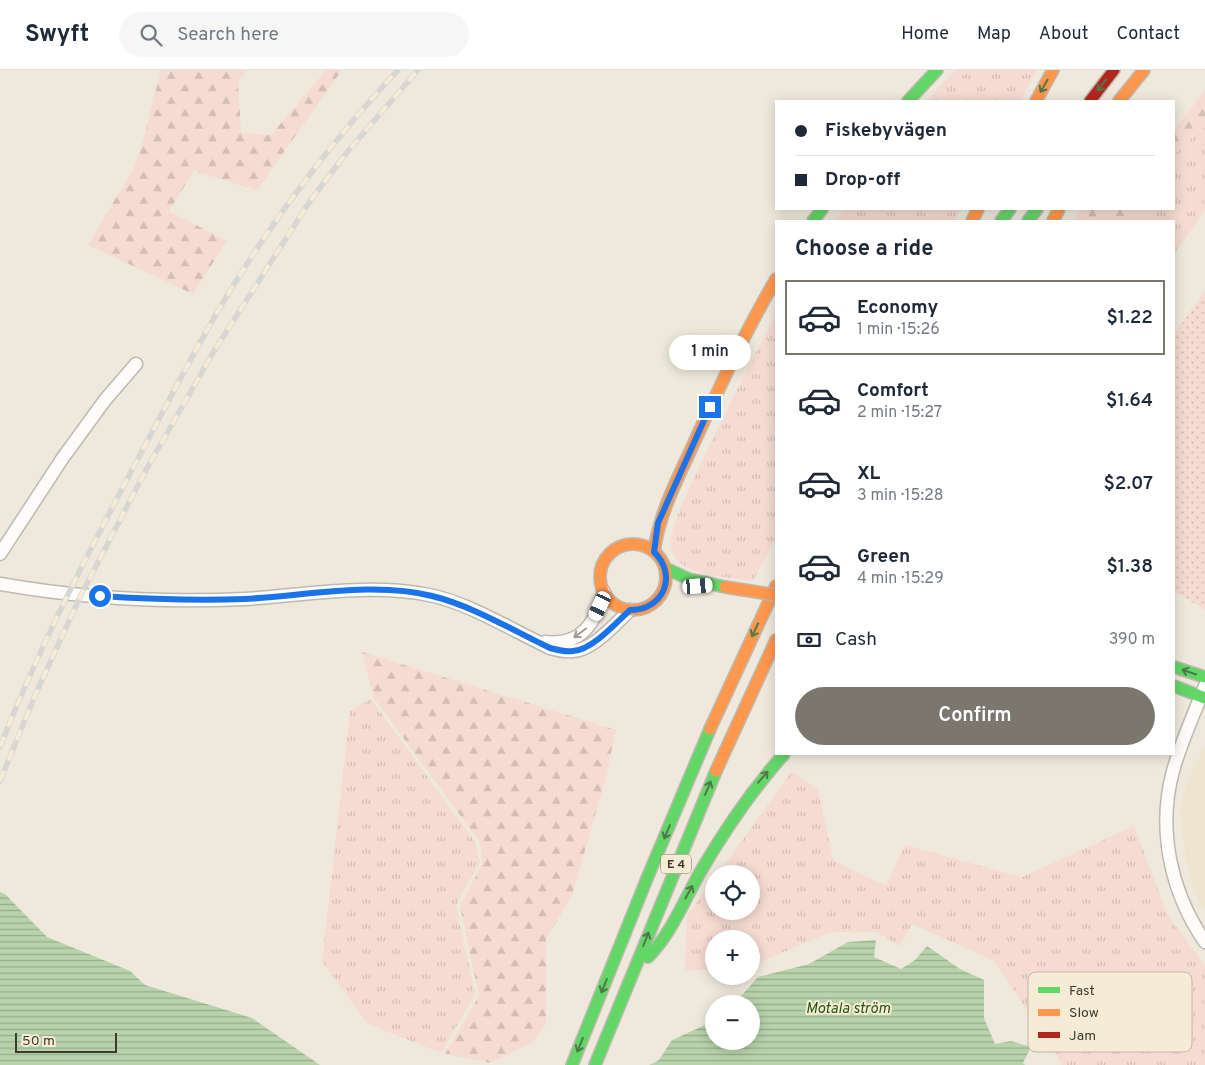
<!DOCTYPE html>
<html lang="en">
<head>
<meta charset="utf-8">
<style>
	:root { --surface:#fff; --page:#f6f6f7; --text:#1f2937; --muted:#747a83; --line:#e0e1e3; --accent:#7c776e }
	body { margin:0; font-family:Overpass,sans-serif; background:var(--page); color:var(--text); height:100vh; display:flex; flex-direction:column; font-size:19px; white-space:nowrap }
	* { box-sizing:border-box; margin:0 }
	p { font-size:16px; color:var(--muted) }
	.icon { flex:none; width:28px; height:28px; fill:none; stroke:currentColor; stroke-width:2; stroke-linecap:round; stroke-linejoin:round }
	.map { position:relative; flex:1; overflow:hidden }
	.panel { position:absolute; left:775px; top:150px; width:400px; height:535px; display:flex; flex-direction:column; background:var(--surface); border-radius:0px; box-shadow:0 2px 12px #0003 }
	.panel>* { flex:none }
	.hud { position:absolute; left:775px; top:30px; width:400px; height:110px; border-radius:0px; box-shadow:0 2px 12px #0003; display:grid; align-content:center; height:110px; padding:0 20px; background:var(--surface) }
	.buttons { position:absolute; left:705px; top:795px; display:grid; gap:10px }
	.buttons a { display:grid; place-items:center; width:55px; height:55px; border-radius:50%; background:var(--surface); box-shadow:0 2px 12px #0003; font-size:25px }
	.scale { position:absolute; left:15px; bottom:12px; width:102px; box-sizing:border-box; padding-left:5px; border:2px solid #3e3a32; border-top:0; font-size:14px; line-height:18px; white-space:nowrap; color:#3e3a32; -webkit-text-stroke:4px #f6ecd6; paint-order:stroke }
	.end { position:absolute; width:22px; height:22px; margin:-11px; border:6px solid #1a73e8; background:#fff; box-shadow:0 0 0 2px #fff }
	.from { border-radius:50% }
	.bubble { position:absolute; height:35px; border-radius:18px; background:var(--surface); box-shadow:0 2px 12px #0003; font-size:16px; font-weight:600; line-height:35px; text-align:center }
	.car { position:absolute; width:15px; height:30px; margin:-15px -8px; border-radius:6px; box-shadow:0 0 4px 1px #0007; background:linear-gradient(#fff 24%,#345 0 40%,#fff 0 76%,#345 0 86%,#fff 0) }
	.hud b { display:flex; align-items:center; gap:18px; height:48px; font-size:19px }
	.hud b+b { border-top:1px solid var(--line) }
	.hud i { width:12px; height:12px; background:var(--text) }
	ul { padding:0; list-style:none }
	li { display:flex; align-items:center; gap:15px; height:75px; margin:0 10px 8px; padding:0 10px; border:2px solid transparent; border-radius:0px }
	li div { flex:1 }
	li b { display:block; font-size:19px }
	li em { font-style:normal; font-weight:600 }
	li.current { border-color:var(--accent) }
	li>.icon { width:45px; height:45px; stroke-width:1.5 }
	h2 { padding:0 20px; font-size:22px; line-height:60px }
	.pay { display:flex; align-items:center; gap:12px; height:55px; padding:0 20px; font-size:19px }
	.pay p { margin-inline-start:auto }
	.action { display:flex; gap:10px; margin-top:auto; padding:10px 20px }
	.action a { flex:1; height:58px; border-radius:30px; background:var(--accent); color:#fff; font-size:20px; font-weight:600; line-height:58px; text-align:center }
	header { display:flex; align-items:center; gap:30px; box-sizing:border-box; height:70px; padding:0 25px; background:var(--surface); border-bottom:1px solid var(--line) }
	header strong { font-size:24px }
	nav { display:flex; gap:28px; margin-inline-start:auto; font-size:18px }
	.search { width:350px; height:45px; background:var(--page); display:flex; align-items:center; gap:12px; box-sizing:border-box; padding:0 18px; border-radius:28px; color:var(--muted); font-size:19px }
	.map>svg:first-child { display:block }
	.built { fill:#eee4cf }
	.grass { fill:url(#grass-tufts) }
	.forest { fill:url(#forest-firs) }
	.park { fill:url(#park-dots) }
	.water { fill:url(#water-rules) }
	.lines { fill:none; stroke-linecap:round; stroke-linejoin:round }
	.street-casing { stroke:#beb9af; stroke-width:15 }
	.fast-casing { stroke:#beb9af; stroke-width:14 }
	.slow-casing { stroke:#beb9af; stroke-width:14 }
	.jam-casing { stroke:#beb9af; stroke-width:14 }
	.street { stroke:#fdfcfa; stroke-width:12 }
	.fast { stroke:#63d668; stroke-width:11 }
	.slow { stroke:#ff974d; stroke-width:11 }
	.jam { stroke:#b3261e; stroke-width:11 }
	.rail-casing { stroke:#d8d6d3; stroke-width:5.5 }
	.rail { stroke:#f6ecd6; stroke-width:4; stroke-dasharray:11; stroke-linecap:butt }
	.slow-bridge-casing { stroke:#beb9af; stroke-width:14; stroke-linecap:butt }
	.slow-bridge { stroke:#ff974d; stroke-width:11 }
	.oneway { stroke:#4d7848 }
	.oneway2 { stroke:#9e9b96 }
	.route { stroke:#1a73e8; stroke-width:6 }
	.labels { text-anchor:middle; stroke-width:4; stroke-linejoin:round; paint-order:stroke }
	.shield { fill:#f6ecd6; stroke:#756f63; stroke-width:1 }
	.shield-label { font-size:12px; font-weight:bold; fill:#3e3a32 }
	.water-label { font-size:15px; font-style:italic; fill:#245711; stroke:#f6ecd6 }
	.key { fill:#f6ecd6; stroke:#bfb7a5; stroke-width:1 }
	.key-label { font-size:14px; fill:#3e3a32 }
</style>
</head>
<body>
<header>
<strong>Swyft</strong>
<div class="search"><svg class="icon" aria-label="search" viewBox="0 0 24 24"><circle cx="10" cy="10" r="6"/><path d="M15 15l6 6"/></svg>Search here</div>
<nav><a>Home</a><a>Map</a><a>About</a><a>Contact</a></nav>
</header>
<div class="map">
<svg width="1205" height="995" viewBox="0 0 1205 995">
	<defs>
		<pattern id="grass-tufts" width="24" height="20" patternUnits="userSpaceOnUse" patternTransform="scale(1.25)"><rect width="24" height="20" fill="#f5dbd1"/><path d="M3 7l-1-3M5 7V3M7 7l1-3M15 17l-1-3M17 17v-4M19 17l1-3" fill="none" stroke="#d3bdb4"/></pattern>
		<pattern id="forest-firs" width="22" height="20" patternUnits="userSpaceOnUse" patternTransform="scale(1.25)"><rect width="22" height="20" fill="#f5dbd1"/><path d="M5 1l3.5 6h-7zM16 11l3.5 6h-7z" fill="#d3bdb4"/></pattern>
		<pattern id="park-dots" width="8" height="8" patternUnits="userSpaceOnUse" patternTransform="scale(1.25)"><rect width="8" height="8" fill="#f5dbd1"/><path d="M2 2h.1M6 6h.1" fill="none" stroke="#d3bdb4" stroke-width="1.8" stroke-linecap="round"/></pattern>
		<pattern id="water-rules" width="6" height="5" patternUnits="userSpaceOnUse" patternTransform="scale(1.25)"><rect width="6" height="5" fill="#b8d3ab"/><path d="M0 2.5h6" fill="none" stroke="#97ac8c"/></pattern>
	</defs>
	<rect width="100%" height="100%" fill="#efe9dd"/>
	<polygon class="built" points="1205,675 1205,842 1194,820 1185,784 1180,742 1186,714"/>
	<g class="grass">
		<polygon points="955,0 1037,0 1020,31 926,31"/>
		<polygon points="1205,56 1205,141 1174,184 1174,151 1139,151 1145,139 1174,139 1174,84"/>
		<polygon points="843,139 961,139 954,151 835,151"/>
		<path d="M 776,244 L 776,467 L 753,511 C 734,508 686,505 675,487 C 673,485 672,479 671,476 C 670,453 694,409 704,387 C 727,339 751,292 776,244 Z"/>
		<polygon points="371,629 475,772 480,792 456,835 475,924 441,983 368,954 322,892 350,641"/>
		<polygon points="792,701 818,720 833,790 886,816 905,775 1022,807 1134,756 1168,846 1205,895 1205,995 1062,995 1047,969 994,891 912,854 900,876 876,862 831,862 751,896 751,869 714,869 714,899 685,901 687,845 714,809 714,841 751,841 751,804 718,804"/>
	</g>
	<g class="forest">
		<polygon points="161,0 247,0 238,12 241,63 271,65 326,0 342,0 257,120 194,101 169,141 227,171 193,224 88,175 135,96 142,75"/>
		<polygon points="1205,21 1205,56 1174,84 1174,60"/>
		<polygon points="1081,139 1145,139 1139,151 1073,151"/>
		<polygon points="362,582 616,660 605,711 572,826 546,869 546,954 532,973 490,993 445,984 479,926 460,836 483,793 479,771 374,628"/>
	</g>
	<polygon class="park" points="1205,221 1205,540 1174,521 1174,264"/>
	<g class="water">
		<polygon points="0,822 5,824 47,867 130,901 145,915 252,948 320,995 0,995"/>
		<polygon points="876,870 874,887 901,899 915,890 927,876 960,899 984,910 984,948 995,974 1011,971 1031,977 1023,993 1025,995 649,995 659,990 672,970 714,951 714,971 751,971 751,934 734,934 758,907 809,894 848,872"/>
	</g>
	<g class="lines">
		<g class="street-casing">
			<g id="street">
				<polyline points="0,484 62,389 105,330 136,294"/>
				<path d="M 0,514 C 80,528 163,533 245,529 C 306,525 368,513 429,525 C 467,532 514,561 550,578 C 557,580 565,582 573,581 C 593,580 616,553 630,540"/>
				<path d="M 545,572 C 581,576 595,554 604,522"/>
				<path d="M 1205,616 C 1194,644 1181,672 1173,701 C 1157,760 1171,823 1205,872"/>
			</g>
		</g>
		<g class="fast-casing">
			<g id="fast">
				<polyline points="908,31 937,0"/>
				<polyline points="813,151 822,139"/>
				<polyline points="1001,151 1010,139"/>
				<polyline points="1028,151 1037,139"/>
				<polyline points="665,498 689,509 725,517"/>
				<polyline points="1174,597 1205,607"/>
				<polyline points="1174,616 1205,628"/>
				<path d="M 648,887 C 672,863 685,828 702,799 C 726,758 752,720 784,684"/>
				<polyline points="572,995 648,806 710,659"/>
				<polyline points="595,995 716,701"/>
			</g>
		</g>
		<g class="slow-casing">
			<g id="slow">
				<polyline points="1036,31 1053,0"/>
				<polyline points="1119,31 1144,0"/>
				<polyline points="972,151 978,139"/>
				<polyline points="1053,151 1059,139"/>
				<circle cx="633" cy="507" r="33"/>
				<path d="M 654,481 C 659,447 673,418 687,388 C 715,327 742,267 776,209"/>
				<polyline points="710,659 776,516"/>
				<polyline points="716,701 776,570"/>
			</g>
		</g>
		<g class="jam-casing">
			<polyline id="jam" points="1090,31 1114,0"/>
		</g>
		<use href="#street" class="street"/>
		<use href="#fast" class="fast"/>
		<use href="#slow" class="slow"/>
		<use href="#jam" class="jam"/>
		<g class="rail-casing">
			<g id="rail">
				<path d="M 0,677 C 38,580 84,491 133,398 C 169,331 203,262 245,197 C 290,127 341,61 398,0"/>
				<polyline points="0,711 36,623 81,525 147,398 214,281 310,131 348,81 418,0"/>
			</g>
		</g>
		<use href="#rail" class="rail"/>
		<g class="slow-bridge-casing">
			<polyline id="slow-bridge" points="725,517 776,525"/>
		</g>
		<use href="#slow-bridge" class="slow-bridge"/>
	</g>
	<defs><path id="oneway-shaft" d="M-6 0H5M1.5-3L5.5 0L1.5 3" fill="none" stroke-width="1.6" stroke-linecap="round" stroke-linejoin="round" transform="scale(1.25)"/></defs>
	<g class="oneway">
		<use href="#oneway-shaft" transform="translate(1102 15) rotate(127)"/>
		<use href="#oneway-shaft" transform="translate(1044 16) rotate(120)"/>
		<use href="#oneway-shaft" transform="translate(755 560) rotate(115)"/>
		<use href="#oneway-shaft" transform="translate(1189 602) rotate(-161)"/>
		<use href="#oneway-shaft" transform="translate(763 707) rotate(-49)"/>
		<use href="#oneway-shaft" transform="translate(708 718) rotate(-67)"/>
		<use href="#oneway-shaft" transform="translate(667 762) rotate(113)"/>
		<use href="#oneway-shaft" transform="translate(689 822) rotate(-61)"/>
		<use href="#oneway-shaft" transform="translate(646 869) rotate(-68)"/>
		<use href="#oneway-shaft" transform="translate(604 916) rotate(112)"/>
		<use href="#oneway-shaft" transform="translate(580 975) rotate(112)"/>
	</g>
	<use class="oneway2" href="#oneway-shaft" transform="translate(580 563) rotate(143)"/>
	<g class="lines">
		<path class="route" d="M 100,526 C 148,529 196,531 244,529 C 304,526 374,511 432,526 C 473,536 512,560 550,578 C 557,580 565,582 573,581 C 592,580 616,553 630,540 C 664,540 678,505 654,482 L 658,453 L 710,337"/>
	</g>
	<g class="labels">
		<rect class="shield" x="661" y="784.5" width="30" height="19" rx="4"/>
		<g class="shield-label">
			<text x="676" y="798">E 4</text>
		</g>
		<g class="water-label">
			<text x="848" y="943">Motala ström</text>
		</g>
	</g>
	<rect x="1028" y="902" width="164" height="80" rx="8" class="key"/>
	<rect x="1038" y="917" width="22" height="6" fill="#63d668"/>
	<rect x="1038" y="939" width="22" height="7" fill="#ff974d"/>
	<rect x="1038" y="962" width="22" height="6" fill="#b3261e"/>
	<g class="key-label">
		<text x="1069" y="925">Fast</text>
		<text x="1069" y="947">Slow</text>
		<text x="1069" y="970">Jam</text>
	</g>
</svg>
<div class="buttons">
<a><svg class="icon" aria-label="locate" viewBox="0 0 24 24"><circle cx="12" cy="12" r="6"/><path d="M12 2v4M12 18v4M2 12h4M18 12h4"/></svg></a>
<a>+</a>
<a>−</a>
</div>
<div class="scale">50 m</div>
<i class="end from" style="left:100px;top:526px"></i>
<i class="end" style="left:710px;top:337px"></i>
<div class="bubble" style="left:669px;top:265px;width:82px">1 min</div>
<i class="car" style="left:698px;top:516px;rotate:86deg"></i>
<i class="car" style="left:600px;top:536px;rotate:205deg"></i>
<div class="hud">
<b><i class="from"></i>Fiskebyvägen</b>
<b><i></i>Drop-off</b>
</div>
<section class="panel">
<h2>Choose a ride</h2>
<ul>
<li class="current"><svg class="icon" aria-label="car" viewBox="0 0 24 24"><path d="M5 17H2v-5l4-1 3-4h7l3 4 3 1v5h-3M9 17h6M6 11h13"/><circle cx="7" cy="17" r="2"/><circle cx="17" cy="17" r="2"/></svg><div><b>Economy</b><p>1 min · 15:26</p></div><em>$1.22</em></li>
<li><svg class="icon" aria-label="car" viewBox="0 0 24 24"><path d="M5 17H2v-5l4-1 3-4h7l3 4 3 1v5h-3M9 17h6M6 11h13"/><circle cx="7" cy="17" r="2"/><circle cx="17" cy="17" r="2"/></svg><div><b>Comfort</b><p>2 min · 15:27</p></div><em>$1.64</em></li>
<li><svg class="icon" aria-label="car" viewBox="0 0 24 24"><path d="M5 17H2v-5l4-1 3-4h7l3 4 3 1v5h-3M9 17h6M6 11h13"/><circle cx="7" cy="17" r="2"/><circle cx="17" cy="17" r="2"/></svg><div><b>XL</b><p>3 min · 15:28</p></div><em>$2.07</em></li>
<li><svg class="icon" aria-label="car" viewBox="0 0 24 24"><path d="M5 17H2v-5l4-1 3-4h7l3 4 3 1v5h-3M9 17h6M6 11h13"/><circle cx="7" cy="17" r="2"/><circle cx="17" cy="17" r="2"/></svg><div><b>Green</b><p>4 min · 15:29</p></div><em>$1.38</em></li>
</ul>
<div class="pay"><svg class="icon" aria-label="cash" viewBox="0 0 24 24"><path d="M3 7h18v10H3z"/><circle cx="12" cy="12" r="2"/></svg>Cash<p>390 m</p></div>
<div class="action"><a>Confirm</a></div>
</section>
</div>
</body>
</html>
